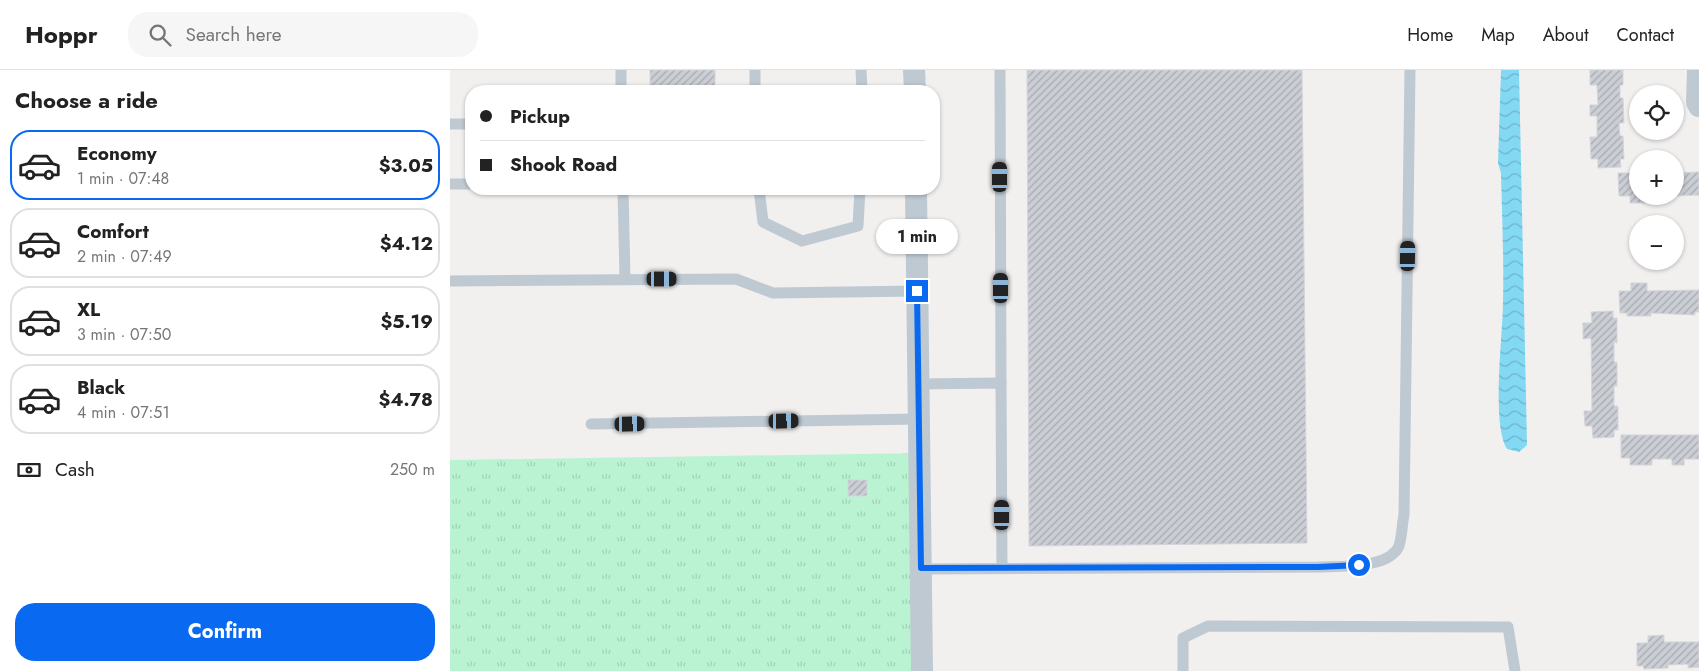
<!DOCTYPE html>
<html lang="en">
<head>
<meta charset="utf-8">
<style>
	:root { --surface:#fff; --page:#f6f6f6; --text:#222; --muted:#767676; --line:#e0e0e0; --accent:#0a69f1 }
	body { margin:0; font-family:Jost,sans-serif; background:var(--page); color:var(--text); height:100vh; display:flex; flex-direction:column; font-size:19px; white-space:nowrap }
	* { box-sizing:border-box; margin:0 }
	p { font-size:16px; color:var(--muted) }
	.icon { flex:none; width:28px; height:28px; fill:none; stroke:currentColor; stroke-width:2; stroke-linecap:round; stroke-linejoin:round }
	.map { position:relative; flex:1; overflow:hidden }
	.sheet { display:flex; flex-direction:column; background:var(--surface); width:450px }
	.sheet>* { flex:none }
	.top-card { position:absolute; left:15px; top:15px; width:475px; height:110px; border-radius:20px; box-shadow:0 1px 4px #0004; display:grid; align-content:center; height:110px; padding:0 15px; background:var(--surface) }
	.buttons { position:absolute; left:1179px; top:15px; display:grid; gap:10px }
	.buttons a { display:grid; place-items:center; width:55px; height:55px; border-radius:50%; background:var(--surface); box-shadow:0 1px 4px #0004; font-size:25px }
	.end { position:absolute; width:22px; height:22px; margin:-11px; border:6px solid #0a69f1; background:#fff; box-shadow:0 0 0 2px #fff }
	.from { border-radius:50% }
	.bubble { position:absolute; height:35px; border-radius:18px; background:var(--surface); box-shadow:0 1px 4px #0004; font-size:16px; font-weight:700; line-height:35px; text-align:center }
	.car { position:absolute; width:15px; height:30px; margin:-15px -8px; border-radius:6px; box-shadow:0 0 4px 1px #0007; background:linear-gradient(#222 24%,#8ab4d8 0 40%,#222 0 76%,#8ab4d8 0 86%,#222 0) }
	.top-card b { display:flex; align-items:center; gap:18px; height:48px; font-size:19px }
	.top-card b+b { border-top:1px solid var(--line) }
	.top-card i { width:12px; height:12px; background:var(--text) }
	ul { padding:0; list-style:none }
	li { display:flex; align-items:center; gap:15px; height:70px; margin:0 10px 8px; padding:0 5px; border:2px solid var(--line); border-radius:20px }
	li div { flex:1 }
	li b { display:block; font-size:19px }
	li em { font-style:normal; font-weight:700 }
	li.on { border-color:var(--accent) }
	li>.icon { width:45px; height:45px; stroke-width:1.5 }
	h2 { padding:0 15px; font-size:22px; line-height:60px }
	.pay { display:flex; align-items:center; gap:12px; height:55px; padding:0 15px; font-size:19px }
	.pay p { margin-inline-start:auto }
	.button { display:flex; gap:10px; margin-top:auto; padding:10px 15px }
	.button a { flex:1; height:58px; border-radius:20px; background:var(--accent); color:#fff; font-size:20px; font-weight:700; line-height:58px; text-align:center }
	header { display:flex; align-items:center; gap:30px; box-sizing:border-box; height:70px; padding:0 25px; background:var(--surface); border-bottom:1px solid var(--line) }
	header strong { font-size:24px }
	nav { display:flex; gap:28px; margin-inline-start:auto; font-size:18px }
	.search { width:350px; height:45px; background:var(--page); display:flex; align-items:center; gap:12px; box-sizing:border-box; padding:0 18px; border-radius:20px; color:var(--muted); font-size:19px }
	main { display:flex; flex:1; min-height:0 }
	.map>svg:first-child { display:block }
	.grass { fill:url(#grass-tufts) }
	.water { fill:url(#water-waves) }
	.building { fill:url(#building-hatch); stroke:#d3d5db }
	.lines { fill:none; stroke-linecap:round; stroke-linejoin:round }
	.service { stroke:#bec9d2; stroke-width:11 }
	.minor { stroke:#bec9d2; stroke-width:22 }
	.route { stroke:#0a69f1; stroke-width:6 }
</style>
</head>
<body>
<header>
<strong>Hoppr</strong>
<div class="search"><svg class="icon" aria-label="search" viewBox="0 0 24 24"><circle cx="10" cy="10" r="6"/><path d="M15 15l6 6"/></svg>Search here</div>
<nav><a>Home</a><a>Map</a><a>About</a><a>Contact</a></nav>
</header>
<main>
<section class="sheet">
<h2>Choose a ride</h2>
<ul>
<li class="on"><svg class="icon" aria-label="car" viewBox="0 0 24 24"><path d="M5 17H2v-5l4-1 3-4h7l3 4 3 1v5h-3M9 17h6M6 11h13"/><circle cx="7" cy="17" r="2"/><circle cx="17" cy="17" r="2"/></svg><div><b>Economy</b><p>1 min · 07:48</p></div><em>$3.05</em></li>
<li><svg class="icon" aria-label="car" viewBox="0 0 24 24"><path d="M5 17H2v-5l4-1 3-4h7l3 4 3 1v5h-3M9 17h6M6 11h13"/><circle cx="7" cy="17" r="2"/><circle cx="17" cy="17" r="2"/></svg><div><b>Comfort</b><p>2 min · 07:49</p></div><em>$4.12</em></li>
<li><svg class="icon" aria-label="car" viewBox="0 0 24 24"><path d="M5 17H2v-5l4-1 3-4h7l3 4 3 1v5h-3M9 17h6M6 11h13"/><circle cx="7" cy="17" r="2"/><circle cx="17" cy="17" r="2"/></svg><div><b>XL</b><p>3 min · 07:50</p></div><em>$5.19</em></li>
<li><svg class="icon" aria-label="car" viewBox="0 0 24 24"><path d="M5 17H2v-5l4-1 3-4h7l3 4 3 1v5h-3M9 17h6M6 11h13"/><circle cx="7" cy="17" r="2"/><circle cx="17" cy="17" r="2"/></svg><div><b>Black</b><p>4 min · 07:51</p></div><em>$4.78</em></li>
</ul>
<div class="pay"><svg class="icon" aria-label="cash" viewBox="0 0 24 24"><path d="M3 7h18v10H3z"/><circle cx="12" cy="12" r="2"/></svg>Cash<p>250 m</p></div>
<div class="button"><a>Confirm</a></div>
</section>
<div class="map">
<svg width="1249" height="601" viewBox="0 0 1249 601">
	<defs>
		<pattern id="grass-tufts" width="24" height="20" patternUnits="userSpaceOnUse" patternTransform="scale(1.25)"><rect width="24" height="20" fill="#baf3d1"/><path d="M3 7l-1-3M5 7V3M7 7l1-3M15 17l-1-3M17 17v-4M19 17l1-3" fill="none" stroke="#a1d2b6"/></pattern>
		<pattern id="water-waves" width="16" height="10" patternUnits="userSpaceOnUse" patternTransform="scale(1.25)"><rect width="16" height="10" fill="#83d9f3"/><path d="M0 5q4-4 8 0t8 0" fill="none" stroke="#6db3c8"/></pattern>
		<pattern id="building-hatch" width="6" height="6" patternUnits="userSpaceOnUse" patternTransform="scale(1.25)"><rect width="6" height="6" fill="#cbced4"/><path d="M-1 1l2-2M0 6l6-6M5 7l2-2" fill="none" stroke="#a7aaaf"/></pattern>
	</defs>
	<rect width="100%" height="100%" fill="#f2efef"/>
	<polygon class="grass" points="475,383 471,601 0,601 0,390"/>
	<path class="water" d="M 1051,0 L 1069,0 L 1077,375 L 1069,382 L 1057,379 C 1041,354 1053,264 1053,232 C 1054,189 1052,146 1051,103 L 1048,93 Z"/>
	<g class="building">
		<rect x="200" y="0" width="65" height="21"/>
		<polygon points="577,0 852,0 857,473 579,476"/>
		<polygon points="1140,0 1173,0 1173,15 1170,15 1170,28 1173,28 1174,53 1169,53 1170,66 1173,66 1174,89 1170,89 1171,97 1148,98 1148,89 1141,89 1140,67 1147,67 1147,46 1140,46 1140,35 1148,35 1147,15 1140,15"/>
		<polygon points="1249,102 1249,125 1225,126 1225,103"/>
		<polygon points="1168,103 1188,103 1188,126 1196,126 1196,133 1180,133 1180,126 1169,126"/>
		<polygon points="200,119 266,119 266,121 201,122"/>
		<polygon points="1181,213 1197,213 1197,221 1249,220 1249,242 1245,242 1245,245 1201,243 1201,246 1177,246 1177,243 1170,243 1169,221 1181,221"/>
		<polygon points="1163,241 1163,248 1167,248 1167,273 1164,272 1164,292 1167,292 1167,316 1164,316 1164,336 1168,336 1168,360 1164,360 1164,367 1143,368 1142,356 1135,356 1134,341 1142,341 1141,268 1133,269 1133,253 1142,253 1141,242"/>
		<polygon points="1171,365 1249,365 1249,389 1234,389 1234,395 1222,395 1222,389 1202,389 1202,395 1180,395 1180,388 1171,388"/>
		<rect x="398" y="410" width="19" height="16"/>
		<polygon points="1214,565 1214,572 1249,572 1249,597 1238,598 1238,594 1218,595 1218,598 1194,599 1193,596 1187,596 1187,573 1198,573 1198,566"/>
	</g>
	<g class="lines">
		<g class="service">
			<polyline points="171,0 171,21"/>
			<polyline points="411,0 412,21"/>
			<polyline points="550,0 551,313"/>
			<polyline points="305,21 305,0"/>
			<polyline points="0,54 21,54"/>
			<polyline points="0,114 21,114"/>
			<polyline points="173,119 175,209"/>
			<polyline points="309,119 313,152 352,171 408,156 410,119"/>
			<polyline points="0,211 286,209 323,223 467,221"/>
			<polyline points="467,314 551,313 552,498"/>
			<polyline points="141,354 468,349"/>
			<path d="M 471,499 L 868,497 C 889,496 939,499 949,476 C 952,467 952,454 954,445 L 960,0"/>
			<polyline points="733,601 733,568 758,556 1058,557 1065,601"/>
		</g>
		<g class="minor">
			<polyline points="464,0 465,21"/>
			<polyline points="1248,0 1247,32 1249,36"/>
			<polyline points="466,119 472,601"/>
		</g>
	</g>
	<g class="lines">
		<polyline class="route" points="467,221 471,498 868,497 909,495"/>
	</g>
</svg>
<div class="buttons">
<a><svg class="icon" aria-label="locate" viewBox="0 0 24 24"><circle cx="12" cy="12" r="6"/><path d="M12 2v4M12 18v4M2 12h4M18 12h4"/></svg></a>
<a>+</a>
<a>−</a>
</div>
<i class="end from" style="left:909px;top:495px"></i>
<i class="end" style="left:467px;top:221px"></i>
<div class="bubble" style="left:426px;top:149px;width:82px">1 min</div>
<i class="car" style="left:550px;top:107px;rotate:0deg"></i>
<i class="car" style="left:958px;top:186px;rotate:1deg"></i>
<i class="car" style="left:212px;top:209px;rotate:90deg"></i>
<i class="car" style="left:551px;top:218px;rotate:0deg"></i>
<i class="car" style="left:334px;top:351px;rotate:89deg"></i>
<i class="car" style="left:180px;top:354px;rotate:89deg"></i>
<i class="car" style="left:552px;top:445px;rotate:0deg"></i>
<div class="top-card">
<b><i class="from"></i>Pickup</b>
<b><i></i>Shook Road</b>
</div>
</div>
</main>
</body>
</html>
